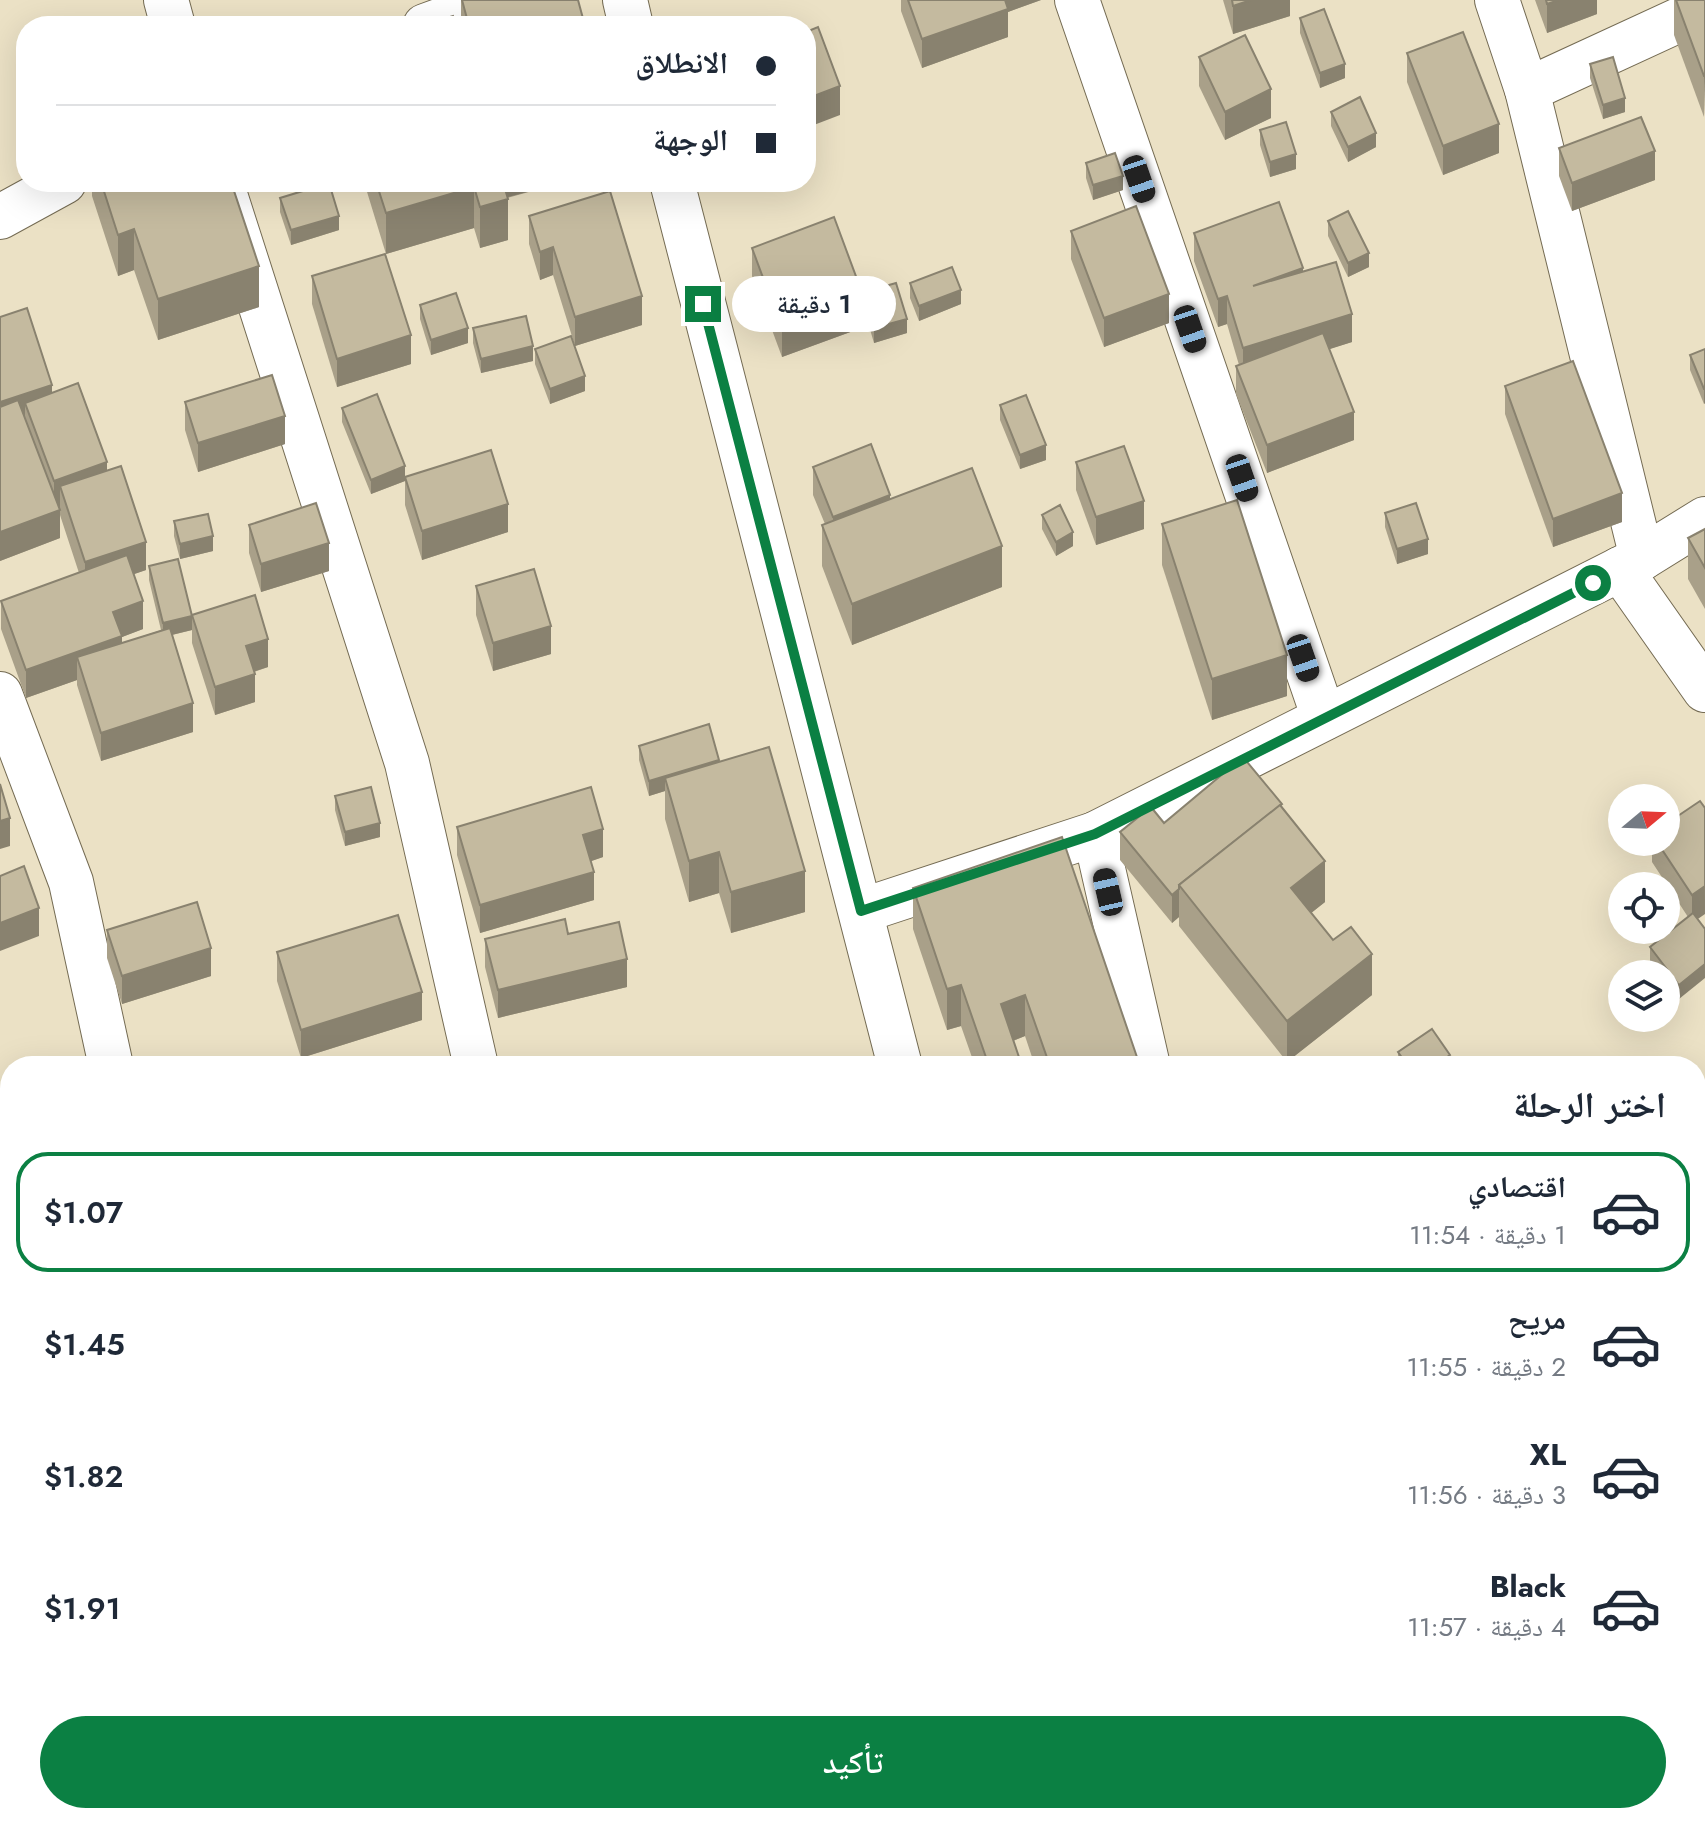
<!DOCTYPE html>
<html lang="ar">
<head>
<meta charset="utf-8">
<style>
	:root { --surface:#fff; --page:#f2f2f3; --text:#1f2937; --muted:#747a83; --line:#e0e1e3; --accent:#0b8043 }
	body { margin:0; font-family:Jost,"Noto Naskh Arabic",sans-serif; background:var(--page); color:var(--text); direction:rtl; height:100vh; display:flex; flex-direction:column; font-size:30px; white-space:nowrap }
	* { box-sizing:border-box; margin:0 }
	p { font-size:26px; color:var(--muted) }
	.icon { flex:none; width:44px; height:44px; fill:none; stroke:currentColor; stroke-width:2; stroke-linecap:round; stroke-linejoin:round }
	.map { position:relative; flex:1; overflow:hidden; direction:ltr }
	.sheet { position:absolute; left:0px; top:1056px; width:1706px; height:768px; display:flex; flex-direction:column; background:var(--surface); border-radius:32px 32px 0 0; box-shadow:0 8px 32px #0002; direction:rtl }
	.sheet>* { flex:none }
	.top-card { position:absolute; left:16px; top:16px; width:800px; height:176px; border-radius:32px; box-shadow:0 8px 32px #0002; direction:rtl; display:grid; align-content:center; height:176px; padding:0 40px; background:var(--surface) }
	.needle { width:52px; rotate:71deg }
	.tools { position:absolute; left:1608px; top:784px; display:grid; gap:16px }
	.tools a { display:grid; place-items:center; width:72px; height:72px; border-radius:50%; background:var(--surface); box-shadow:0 8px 32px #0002; font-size:40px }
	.end { position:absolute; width:36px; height:36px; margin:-18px; border:10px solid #0b8043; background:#fff; box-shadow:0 0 0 4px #fff }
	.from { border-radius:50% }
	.bubble { position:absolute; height:56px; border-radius:28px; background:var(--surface); box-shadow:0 8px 32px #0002; font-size:26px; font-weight:600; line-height:56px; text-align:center; direction:rtl }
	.car { position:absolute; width:24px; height:48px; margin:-24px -12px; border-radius:10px; box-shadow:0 0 6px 2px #0007; background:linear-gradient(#222 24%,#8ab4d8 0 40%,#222 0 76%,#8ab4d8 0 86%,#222 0) }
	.top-card b { display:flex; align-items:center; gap:28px; height:76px; font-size:30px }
	.top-card b+b { border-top:2px solid var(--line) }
	.top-card i { width:20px; height:20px; background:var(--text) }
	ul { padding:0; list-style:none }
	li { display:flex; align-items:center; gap:24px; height:120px; margin:0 16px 12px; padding:0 24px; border:4px solid transparent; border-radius:32px }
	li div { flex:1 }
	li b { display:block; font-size:30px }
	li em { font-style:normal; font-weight:600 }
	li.current { border-color:var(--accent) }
	li>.icon { width:72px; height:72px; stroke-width:1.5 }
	h2 { padding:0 40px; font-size:36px; line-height:96px }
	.button { display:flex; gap:16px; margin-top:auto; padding:16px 40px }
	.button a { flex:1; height:92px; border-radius:48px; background:var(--accent); color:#fff; font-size:32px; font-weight:600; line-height:92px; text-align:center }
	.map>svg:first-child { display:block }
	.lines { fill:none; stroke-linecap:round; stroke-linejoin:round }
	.street-casing { stroke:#746b53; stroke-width:46 }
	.secondary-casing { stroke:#746b53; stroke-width:46 }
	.street { stroke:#fff; stroke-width:44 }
	.secondary { stroke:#fff; stroke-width:44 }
	.wall { fill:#a9a089 }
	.shaded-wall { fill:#89826f }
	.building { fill:#c4ba9f; stroke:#89826f; stroke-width:2 }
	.route { stroke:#0b8043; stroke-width:10 }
</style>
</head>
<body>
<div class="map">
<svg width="1705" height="1824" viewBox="0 0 1705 1824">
	<rect width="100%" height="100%" fill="#ebe1c5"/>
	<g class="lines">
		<g class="street-casing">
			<g id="street">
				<polyline points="166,0 173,26"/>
				<polyline points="1077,0 1324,718"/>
				<polyline points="1497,0 1527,90 1642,558"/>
				<polyline points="425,26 496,0"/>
				<polyline points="1527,90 1705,8"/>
				<polyline points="221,182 407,763 476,1066"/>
				<polyline points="0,217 64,182"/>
				<polyline points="1620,569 1705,690"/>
				<polyline points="0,694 71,882 111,1066"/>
				<polyline points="1095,834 1148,1066"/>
				<polyline points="861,911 1095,834 1642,558 1705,519"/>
				<polyline points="302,1814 307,1824"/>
				<polyline points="655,1814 658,1824"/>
				<polyline points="1531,1814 1534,1824"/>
			</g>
		</g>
		<g class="secondary-casing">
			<g id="secondary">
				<polyline points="625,0 631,26"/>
				<polyline points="672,182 900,1066"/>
				<polyline points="1029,1814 1030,1824"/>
			</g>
		</g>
		<use href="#street" class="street"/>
		<use href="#secondary" class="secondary"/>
	</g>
	<g class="wall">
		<polygon points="461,0 578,0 585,26 461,26"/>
		<polygon points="901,0 1041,0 1008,12 1008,37 922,68 901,11"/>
		<polygon points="1223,0 1290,0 1290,16 1233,34"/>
		<polygon points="1535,0 1597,0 1597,14 1547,33"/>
		<polygon points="1674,0 1705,0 1704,117 1674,35"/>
		<polygon points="1300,18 1345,78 1320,88 1300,33"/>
		<polygon points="1407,53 1499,153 1443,175 1407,82"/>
		<polygon points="1199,57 1271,118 1225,140 1199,86"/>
		<polygon points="1590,64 1625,112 1603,119 1590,78"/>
		<polygon points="1331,112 1376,147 1348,162 1331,126"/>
		<polygon points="1260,130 1296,169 1270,177 1260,145"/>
		<polygon points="1559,148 1655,180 1572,211 1559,176"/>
		<polygon points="1086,163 1123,190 1093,200 1086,178"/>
		<polygon points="92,182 231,182 259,307 158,340 134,270 118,276 92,196"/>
		<polygon points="364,182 565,182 507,198 508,240 480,248 474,228 386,254"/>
		<polygon points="280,198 339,230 291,245 280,212"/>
		<polygon points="529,216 642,325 575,346 553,275 540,280 529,244"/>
		<polygon points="1328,221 1369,267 1348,277 1328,236"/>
		<polygon points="1071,231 1169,323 1104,347 1071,259"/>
		<polygon points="1194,233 1303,272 1352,342 1329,349 1354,440 1267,473 1236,394 1236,366 1239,365 1227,324 1218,327 1194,261"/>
		<polygon points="752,248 864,297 864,292 907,333 874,343 864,309 864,327 782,357 752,276"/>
		<polygon points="312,276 411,364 337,387 312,304"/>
		<polygon points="910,283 961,304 919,321 910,298"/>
		<polygon points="420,305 468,343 431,355 420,319"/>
		<polygon points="0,317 107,470 146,570 134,574 143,629 122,637 122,643 161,630 149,580 149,566 192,630 172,635 193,732 101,761 77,685 77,680 26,698 1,629 1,601 79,573 60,515 60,538 0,561"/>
		<polygon points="473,328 533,361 481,373 473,343"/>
		<polygon points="535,349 585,391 550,404 535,364"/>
		<polygon points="1705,349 1705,403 1704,404 1690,370 1690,355"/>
		<polygon points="1505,386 1622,522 1553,547 1505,414"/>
		<polygon points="185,402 285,444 198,472 185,430"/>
		<polygon points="1000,405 1046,460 1020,469 1000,420"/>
		<polygon points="342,408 405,477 508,532 422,560 405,505 405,481 371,494 342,422"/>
		<polygon points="1076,462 1144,529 1096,545 1076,490"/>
		<polygon points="813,467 890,499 1002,587 852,645 822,566 822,525 825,524 813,495"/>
		<polygon points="1385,513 1428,554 1397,564 1385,527"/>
		<polygon points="1042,515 1073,546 1056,556 1042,529"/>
		<polygon points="174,521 213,551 180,559 174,536"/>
		<polygon points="1162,524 1287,696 1212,720 1162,565"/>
		<polygon points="249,525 329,571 261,592 249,553"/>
		<polygon points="1705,529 1705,609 1688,579 1688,538"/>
		<polygon points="476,586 551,654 493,671 476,615"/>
		<polygon points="192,615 268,667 254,672 255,702 215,715 192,643"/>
		<polygon points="639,746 719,762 805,912 731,933 719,893 689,902 665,819 665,791 649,796 639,760"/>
		<polygon points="335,796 380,837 345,846 335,810"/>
		<polygon points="1700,801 1698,919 1679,999 1666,983 1666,974 1659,974 1650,962 1650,947 1688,917 1652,862 1652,842 1666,842"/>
		<polygon points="1282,807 1325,902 1311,913 1333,940 1372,995 1287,1062 1179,926 1179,917 1172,923 1120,860 1120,832 1164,823"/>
		<polygon points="457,827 603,857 591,861 594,900 480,933 457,855"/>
		<polygon points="913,888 1140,1066 1035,1066 1025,1036 1013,1041 1022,1066 975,1066 961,1026 947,1030 913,929"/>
		<polygon points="107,930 211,976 122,1004 107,958"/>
		<polygon points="568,934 627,987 498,1018 485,967 485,939"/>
		<polygon points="277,952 422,1020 301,1058 277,981"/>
		<polygon points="1398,1052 1450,1066 1398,1066"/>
		<polygon points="107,1814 200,1814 204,1824 142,1824 140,1819 124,1824 110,1824"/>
		<polygon points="473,1814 551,1814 551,1822 550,1824 473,1824"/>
		<polygon points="707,1814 834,1814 834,1824 710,1824"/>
		<polygon points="1145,1814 1251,1814 1230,1824 1145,1824"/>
	</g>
	<g class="shaded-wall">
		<polygon points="1000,0 1041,0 1008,12 1008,37 922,68 922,39"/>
		<polygon points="1251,0 1290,0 1290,16 1233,34 1233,6"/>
		<polygon points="1559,0 1597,0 1597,14 1547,33 1547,4"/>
		<polygon points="1345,64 1345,78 1320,88 1320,73"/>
		<polygon points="1704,76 1705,76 1704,117"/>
		<polygon points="840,86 840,115 806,128 806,99"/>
		<polygon points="1271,89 1271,118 1225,140 1225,112"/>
		<polygon points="1625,98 1625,112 1603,119 1603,105"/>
		<polygon points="1499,124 1499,153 1443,175 1443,146"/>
		<polygon points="1376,133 1376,147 1348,162 1348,147"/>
		<polygon points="1655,151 1655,180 1572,211 1572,183"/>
		<polygon points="1296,154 1296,169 1270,177 1270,162"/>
		<polygon points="1123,176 1123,190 1093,200 1093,185"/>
		<polygon points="504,182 565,182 504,198"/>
		<polygon points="474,187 474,228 386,254 386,213"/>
		<polygon points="508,199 508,240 480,248 480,207"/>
		<polygon points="339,216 339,230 291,245 291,230"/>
		<polygon points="134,229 134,270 118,276 118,235"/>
		<polygon points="553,247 553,275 540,280 540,252"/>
		<polygon points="1369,253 1369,267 1348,277 1348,263"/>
		<polygon points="259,266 259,307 158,340 158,299"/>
		<polygon points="1303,268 1303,297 1253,286"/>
		<polygon points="961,290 961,304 919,321 919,306"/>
		<polygon points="1169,294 1169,323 1104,347 1104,318"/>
		<polygon points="642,296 642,325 575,346 575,317"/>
		<polygon points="1227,296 1227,324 1218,327 1218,299"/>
		<polygon points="864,298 864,327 782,357 782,329"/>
		<polygon points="1352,314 1352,342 1243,377 1243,348"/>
		<polygon points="907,319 907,333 874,343 874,328"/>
		<polygon points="468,328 468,343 431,355 431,340"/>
		<polygon points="411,335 411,364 337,387 337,359"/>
		<polygon points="533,346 533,361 481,373 481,359"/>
		<polygon points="585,376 585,391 550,404 550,389"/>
		<polygon points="52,385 52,414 25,403 25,422 0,430 0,402"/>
		<polygon points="1704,389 1705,389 1705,403 1704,404"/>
		<polygon points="1354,412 1354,440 1267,473 1267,445"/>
		<polygon points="285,416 285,444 198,472 198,443"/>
		<polygon points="1046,445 1046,460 1020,469 1020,455"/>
		<polygon points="107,462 107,490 60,486 60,508 54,510 54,481"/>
		<polygon points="405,466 405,481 371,494 371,480"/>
		<polygon points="1622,493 1622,522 1553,547 1553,519"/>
		<polygon points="890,495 890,523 833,545 833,517"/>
		<polygon points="1144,501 1144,529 1096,545 1096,517"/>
		<polygon points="508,504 508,532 422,560 422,531"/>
		<polygon points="60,510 60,538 0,561 0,532"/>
		<polygon points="1073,532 1073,546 1056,556 1056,542"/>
		<polygon points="213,536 213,551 180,559 180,544"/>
		<polygon points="1428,539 1428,554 1397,564 1397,549"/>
		<polygon points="146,542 146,570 85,591 85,562"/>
		<polygon points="329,543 329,571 261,592 261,564"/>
		<polygon points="1002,546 1002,587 852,645 852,604"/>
		<polygon points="143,601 143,629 122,637 122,664 77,657 77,680 26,698 26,670 113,612"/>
		<polygon points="192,616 192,630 163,637 163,623"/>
		<polygon points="551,626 551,654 493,671 493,643"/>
		<polygon points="268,639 268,667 246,674 246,646"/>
		<polygon points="1287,655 1287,696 1212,720 1212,679"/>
		<polygon points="255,674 255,702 215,715 215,687"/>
		<polygon points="193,703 193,732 101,761 101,733"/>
		<polygon points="719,760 719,774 665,778 665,791 649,796 649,781"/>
		<polygon points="10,818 10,846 0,849 0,821"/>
		<polygon points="380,823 380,837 345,846 345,832"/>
		<polygon points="603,829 603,857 583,864 583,835"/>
		<polygon points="719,852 719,893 689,902 689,861"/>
		<polygon points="1325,861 1325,902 1291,929 1291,888"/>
		<polygon points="805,871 805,912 731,933 731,892"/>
		<polygon points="594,872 594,900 480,933 480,905"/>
		<polygon points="1705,886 1705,914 1692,923 1692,895"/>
		<polygon points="1179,889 1179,917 1172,923 1172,895"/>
		<polygon points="39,908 39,936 0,951 0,923"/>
		<polygon points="211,948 211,976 122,1004 122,976"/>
		<polygon points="1372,954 1372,995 1287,1062 1287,1021"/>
		<polygon points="627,959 627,987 498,1018 498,990"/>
		<polygon points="1705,964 1705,978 1679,999 1679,985"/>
		<polygon points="961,985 961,1026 947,1030 947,989"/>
		<polygon points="422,992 422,1020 301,1058 301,1030"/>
		<polygon points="1025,995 1025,1036 1001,1045 1001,1004"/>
		<polygon points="1450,1055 1450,1066 1434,1066"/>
		<polygon points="10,1111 10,1125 0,1128 0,1113"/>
		<polygon points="1705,1475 1705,1516 1696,1522 1696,1481"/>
		<polygon points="1705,1698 1705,1726 1696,1730 1696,1701"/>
		<polygon points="111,1814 140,1814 140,1819 124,1824 111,1824"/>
		<polygon points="547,1814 551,1814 551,1822 550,1824 542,1824"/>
		<rect x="816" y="1814" width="18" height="10"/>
		<rect x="1152" y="1814" width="17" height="10"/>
		<polygon points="1191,1814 1251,1814 1230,1824 1176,1824 1176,1821"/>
	</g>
	<g class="building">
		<polygon points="462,0 578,0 585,26 469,26"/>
		<polygon points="908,0 1005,0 1008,9 922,39"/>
		<polygon points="1232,0 1251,0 1233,6"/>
		<polygon points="1546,0 1559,0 1547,4"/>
		<polygon points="1676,0 1705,0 1705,76 1704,76"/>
		<polygon points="1324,9 1345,64 1320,73 1300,18"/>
		<polygon points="453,16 456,26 421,26"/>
		<polygon points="818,27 840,86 806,99 806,32"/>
		<polygon points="1463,32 1499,124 1443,146 1407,53"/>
		<polygon points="1245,35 1271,89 1225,112 1199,57"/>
		<polygon points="1613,57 1625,98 1603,105 1590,64"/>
		<polygon points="1360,97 1376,133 1348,147 1331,112"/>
		<polygon points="1641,117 1655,151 1572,183 1559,148"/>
		<polygon points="1286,122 1296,154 1270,162 1260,130"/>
		<polygon points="1115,153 1123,176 1093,185 1086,163"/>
		<polygon points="101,182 231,182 259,266 158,299 134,229 118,235"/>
		<polygon points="376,182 503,182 508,199 480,207 474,187 386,213"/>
		<polygon points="329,183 339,216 291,230 280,198"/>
		<polygon points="610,191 642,296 575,317 553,247 540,252 529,216"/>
		<polygon points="1279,202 1303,268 1253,286 1336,262 1352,314 1243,348 1227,296 1218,299 1194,233"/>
		<polygon points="1136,206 1169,294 1104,318 1071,231"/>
		<polygon points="1348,211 1369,253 1348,263 1328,221"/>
		<polygon points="834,217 864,298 782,329 752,248"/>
		<polygon points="385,254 411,335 337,359 312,276"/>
		<polygon points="952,267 961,290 919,306 910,283"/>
		<polygon points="896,283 907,319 874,328 864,292"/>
		<polygon points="456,293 468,328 431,340 420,305"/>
		<polygon points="27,308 52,385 0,402 0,317"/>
		<polygon points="526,316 533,346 481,359 473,328"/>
		<polygon points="1323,333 1354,412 1267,445 1236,366"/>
		<polygon points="571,336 585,376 550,389 535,349"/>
		<polygon points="1705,349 1705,389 1704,389 1690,355"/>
		<polygon points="1573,361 1622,493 1553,519 1505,386"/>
		<polygon points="272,375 285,416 198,443 185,402"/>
		<polygon points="78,383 107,462 54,481 25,403"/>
		<polygon points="377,394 405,466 371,480 342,408"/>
		<polygon points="1026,395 1046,445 1020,455 1000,405"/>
		<polygon points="18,400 60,510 0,532 0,407"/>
		<polygon points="871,444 890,495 833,517 813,467"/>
		<polygon points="1124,446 1144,501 1096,517 1076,462"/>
		<polygon points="491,450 508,504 422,531 405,477"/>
		<polygon points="121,466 146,542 85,562 60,486"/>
		<polygon points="972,468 1002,546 852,604 822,525"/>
		<polygon points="1237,500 1287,655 1212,679 1162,524"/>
		<polygon points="316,503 329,543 261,564 249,525"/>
		<polygon points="1416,503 1428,539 1397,549 1385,513"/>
		<polygon points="1060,505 1073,532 1056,542 1042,515"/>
		<polygon points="208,514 213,536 180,544 174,521"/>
		<polygon points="1705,529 1705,568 1688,538"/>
		<polygon points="127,555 143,601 113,612 122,636 26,670 1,601"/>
		<polygon points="178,559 192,616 163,623 149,566"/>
		<polygon points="534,569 551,626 493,643 476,586"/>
		<polygon points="255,595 268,639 246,646 255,674 215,687 192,615"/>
		<polygon points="170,628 193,703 101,733 77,657"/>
		<polygon points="709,724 719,760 649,781 639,746"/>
		<polygon points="769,747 805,871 731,892 719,852 689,861 665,778"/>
		<polygon points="1243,757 1282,804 1179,885 1179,889 1172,895 1120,832 1151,807 1164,823"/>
		<polygon points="0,784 10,818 0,821"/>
		<polygon points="371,787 380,823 345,832 335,796"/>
		<polygon points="591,787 603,829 583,835 594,872 480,905 457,827"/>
		<polygon points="1700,801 1705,808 1705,886 1692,895 1657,842 1666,842 1666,824"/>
		<polygon points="1280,805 1325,861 1291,888 1333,940 1351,927 1372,954 1287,1021 1179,885"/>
		<polygon points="1062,837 1140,1066 1050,1066 1025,995 1001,1004 1022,1066 989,1066 961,985 947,989 913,888"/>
		<polygon points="24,866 39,908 0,923 0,876"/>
		<polygon points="197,902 211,948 122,976 107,930"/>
		<polygon points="1693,913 1705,929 1705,964 1679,985 1650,947"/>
		<polygon points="398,915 422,992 301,1030 277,952"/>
		<polygon points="565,919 568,934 619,922 627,959 498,990 485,939"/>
		<polygon points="1432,1029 1450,1055 1434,1066 1430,1066 1427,1062 1420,1066 1408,1066 1398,1052"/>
		<polygon points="1427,1062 1430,1066 1420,1066"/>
		<polygon points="10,1086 10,1111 0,1113 0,1088"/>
		<polygon points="1705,1356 1705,1475 1696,1481 1696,1362"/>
		<polygon points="1705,1573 1705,1698 1696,1701 1696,1576"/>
		<polygon points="10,1772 10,1814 27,1814 30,1824 0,1824 0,1775"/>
		<polygon points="148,1814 200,1814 204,1824 151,1824"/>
		<polygon points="482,1814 547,1814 542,1824 501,1824"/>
		<polygon points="716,1814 820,1814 823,1824 719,1824"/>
		<polygon points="1173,1814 1191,1814 1176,1821"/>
	</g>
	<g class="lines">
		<polyline class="route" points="703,304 861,911 1095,834 1593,583"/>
	</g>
</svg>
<div class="tools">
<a><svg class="needle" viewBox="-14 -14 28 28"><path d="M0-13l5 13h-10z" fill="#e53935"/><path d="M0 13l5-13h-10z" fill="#747a83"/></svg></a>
<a><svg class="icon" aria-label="locate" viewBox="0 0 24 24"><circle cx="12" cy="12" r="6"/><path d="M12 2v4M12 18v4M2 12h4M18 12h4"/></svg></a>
<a><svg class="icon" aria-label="layers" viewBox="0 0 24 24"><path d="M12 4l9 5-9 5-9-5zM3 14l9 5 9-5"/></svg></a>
</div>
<i class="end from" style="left:1593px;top:583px"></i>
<i class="end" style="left:703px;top:304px"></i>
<div class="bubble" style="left:732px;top:276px;width:164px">1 دقيقة</div>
<i class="car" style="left:1139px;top:179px;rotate:161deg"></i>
<i class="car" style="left:1190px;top:329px;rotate:161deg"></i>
<i class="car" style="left:1242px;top:478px;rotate:161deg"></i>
<i class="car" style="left:1303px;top:658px;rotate:161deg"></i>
<i class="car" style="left:1108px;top:892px;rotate:347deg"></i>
<div class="top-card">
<b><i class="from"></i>الانطلاق</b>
<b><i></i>الوجهة</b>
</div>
<section class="sheet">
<h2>اختر الرحلة</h2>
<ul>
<li class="current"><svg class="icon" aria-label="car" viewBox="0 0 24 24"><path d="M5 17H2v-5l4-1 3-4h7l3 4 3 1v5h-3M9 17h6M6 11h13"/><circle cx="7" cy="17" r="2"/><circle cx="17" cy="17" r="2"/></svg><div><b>اقتصادي</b><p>1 دقيقة · 11:54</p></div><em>$1.07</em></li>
<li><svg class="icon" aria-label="car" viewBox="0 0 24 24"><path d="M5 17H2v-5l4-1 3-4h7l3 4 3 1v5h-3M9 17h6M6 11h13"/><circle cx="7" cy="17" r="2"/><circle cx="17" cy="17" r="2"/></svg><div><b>مريح</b><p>2 دقيقة · 11:55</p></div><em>$1.45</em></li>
<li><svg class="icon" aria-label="car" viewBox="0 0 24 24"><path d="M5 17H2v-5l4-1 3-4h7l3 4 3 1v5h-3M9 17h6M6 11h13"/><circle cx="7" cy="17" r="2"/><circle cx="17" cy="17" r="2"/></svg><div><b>XL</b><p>3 دقيقة · 11:56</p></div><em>$1.82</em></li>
<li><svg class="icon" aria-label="car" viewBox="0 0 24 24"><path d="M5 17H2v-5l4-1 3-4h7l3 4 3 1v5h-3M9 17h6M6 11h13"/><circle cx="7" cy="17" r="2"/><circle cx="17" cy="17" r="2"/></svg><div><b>Black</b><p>4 دقيقة · 11:57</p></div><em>$1.91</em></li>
</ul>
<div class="button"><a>تأكيد</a></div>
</section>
</div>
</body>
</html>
